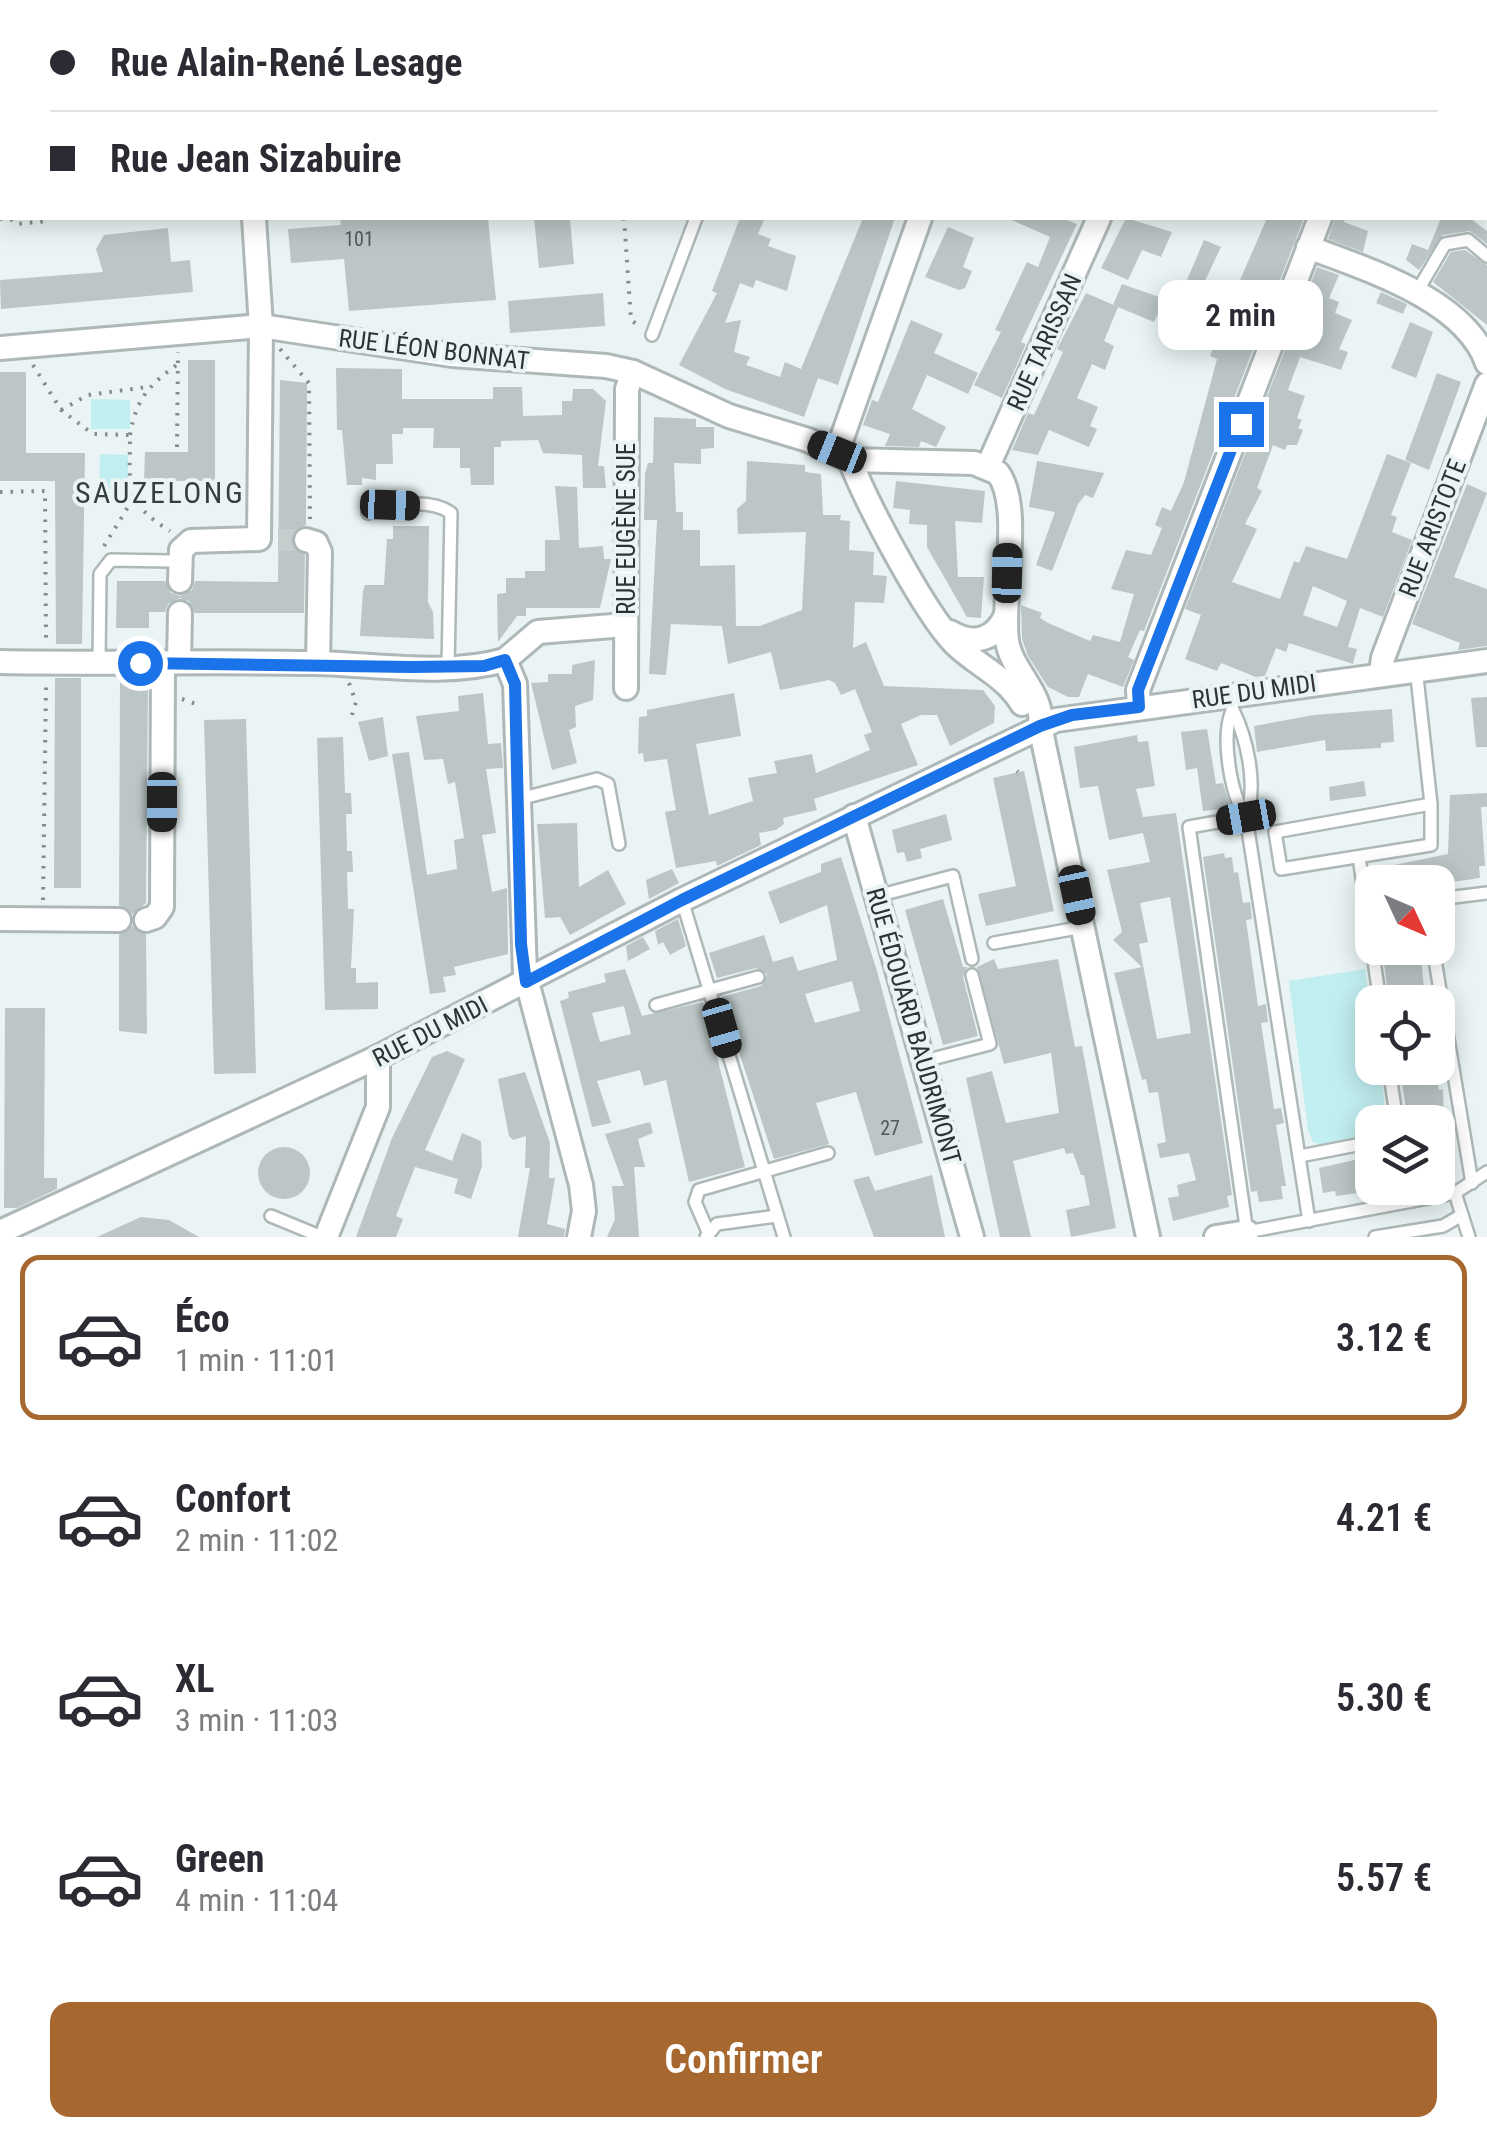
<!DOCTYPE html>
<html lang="fr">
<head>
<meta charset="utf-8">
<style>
	:root { --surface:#fff; --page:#f2f2f3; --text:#2b2b33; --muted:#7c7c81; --line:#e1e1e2; --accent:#a7682f }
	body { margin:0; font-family:"Roboto Condensed",sans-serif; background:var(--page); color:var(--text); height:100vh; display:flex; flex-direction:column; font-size:38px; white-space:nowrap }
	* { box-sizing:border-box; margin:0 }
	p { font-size:32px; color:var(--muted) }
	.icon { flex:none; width:55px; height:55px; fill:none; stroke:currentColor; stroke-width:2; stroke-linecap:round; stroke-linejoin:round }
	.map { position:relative; height:1237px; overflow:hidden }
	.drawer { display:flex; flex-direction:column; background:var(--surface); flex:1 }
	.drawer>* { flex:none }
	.top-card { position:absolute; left:0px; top:0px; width:1488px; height:220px; box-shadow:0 5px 25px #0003; display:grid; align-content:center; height:220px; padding:0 50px; background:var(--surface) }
	.needle { width:65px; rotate:134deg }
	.fabs { position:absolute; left:1355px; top:865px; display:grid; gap:20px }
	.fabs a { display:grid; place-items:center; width:100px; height:100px; border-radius:20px; background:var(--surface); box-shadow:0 5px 25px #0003; font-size:50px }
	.end { position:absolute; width:45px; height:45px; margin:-22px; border:12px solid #1a73e8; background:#fff; box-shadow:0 0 0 5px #fff }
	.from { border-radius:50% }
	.bubble { position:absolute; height:70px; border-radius:20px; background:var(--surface); box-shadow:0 5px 25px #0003; font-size:32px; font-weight:600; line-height:70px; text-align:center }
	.car { position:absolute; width:30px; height:60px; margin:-30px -15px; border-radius:12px; box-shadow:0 0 8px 2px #0007; background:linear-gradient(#222 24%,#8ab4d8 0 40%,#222 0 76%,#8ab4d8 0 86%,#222 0) }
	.top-card b { display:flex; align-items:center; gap:35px; height:95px; font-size:38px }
	.top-card b+b { border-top:2px solid var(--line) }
	.top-card i { width:25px; height:25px; background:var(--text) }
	ul { padding:18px 0 0; list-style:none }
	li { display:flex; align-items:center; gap:30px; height:165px; margin:0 20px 15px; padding:0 30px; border:5px solid transparent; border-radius:20px }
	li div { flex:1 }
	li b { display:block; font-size:38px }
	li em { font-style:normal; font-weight:600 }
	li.active { border-color:var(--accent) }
	li>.icon { width:90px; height:90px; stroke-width:1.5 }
	.button { display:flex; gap:20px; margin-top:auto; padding:20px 50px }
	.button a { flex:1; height:115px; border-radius:20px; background:var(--accent); color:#fff; font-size:40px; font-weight:600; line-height:115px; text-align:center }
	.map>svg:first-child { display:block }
	.green { fill:#c1eef0 }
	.building { fill:#bcc6c6; fill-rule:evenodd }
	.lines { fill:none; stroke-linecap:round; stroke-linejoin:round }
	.street-tunnel { stroke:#c5cdcd; stroke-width:22; stroke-dasharray:22 11; stroke-linecap:butt }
	.lane-casing { stroke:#afb8b8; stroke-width:16 }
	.street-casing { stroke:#afb8b8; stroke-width:28 }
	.path { stroke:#868c8c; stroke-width:4; stroke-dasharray:2.5 8; stroke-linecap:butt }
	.lane { stroke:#fff; stroke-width:11 }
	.street { stroke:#fff; stroke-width:22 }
	.route { stroke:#1a73e8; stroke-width:12 }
	.labels { text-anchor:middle; stroke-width:8; stroke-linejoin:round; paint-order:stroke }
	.number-label { font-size:20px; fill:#535858 }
	.street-label { font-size:25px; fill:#303333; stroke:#eaf4f4 }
	.quarter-label { font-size:30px; letter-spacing:2.5px; fill:#363e3e; stroke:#eaf4f4 }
</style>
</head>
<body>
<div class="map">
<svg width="1487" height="1237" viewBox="0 0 1487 1237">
	<rect width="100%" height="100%" fill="#eaf4f4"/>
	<g class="green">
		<polygon points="91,399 130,400 130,429 91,429"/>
		<polygon points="100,454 128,455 128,492 99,492"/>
		<polygon points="1365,969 1372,1015 1372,1068 1381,1068 1386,1122 1372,1122 1372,1137 1324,1146 1313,1142 1308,1130 1289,981"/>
	</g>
	<g class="building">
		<polygon points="340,218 488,218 496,300 349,311 344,259 291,263 288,229 341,225"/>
		<polygon points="534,218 570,218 574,264 539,268"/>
		<polygon points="740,218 765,218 758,234 771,239 768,246 796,256 787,291 756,280 753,288 740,283 725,323 741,320 734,352 750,357 746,365 780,377 785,362 801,369 863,218 895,218 838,385 818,378 804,417 725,389 679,365 717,293 712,291"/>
		<polygon points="1007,218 1062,218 1077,224 1021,342 1026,344 1002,398 974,385 1001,332 995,330 1027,262 1038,267 1050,237"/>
		<polygon points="1126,218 1172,232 1161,257 1142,250 1128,280 1101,268"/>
		<polygon points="1267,218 1304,218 1144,631 1140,630 1128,657 1134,660 1123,687 1088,674 1079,697 1068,697 1048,687 1028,656 1022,639 1021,605 1042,613 1040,618 1048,623 1090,641 1093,635 1120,642 1134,594 1111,589 1126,550 1151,555 1162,528 1155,525 1162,507 1171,511 1184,482 1217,359 1210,356 1216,340 1200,333 1221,280 1237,287"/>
		<polygon points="1335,218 1346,218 1344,222 1368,231 1363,252 1328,239"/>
		<polygon points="1441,218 1470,218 1487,231 1487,244 1470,231 1443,235 1419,270 1406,260 1412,244 1428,250"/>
		<polygon points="948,227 974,238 963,267 972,271 965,288 959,290 925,277"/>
		<polygon points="168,228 171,262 190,260 193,292 1,309 0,280 103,272 96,249 104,235"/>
		<polygon points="1204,240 1221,247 1203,285 1187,280"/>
		<polygon points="1465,250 1487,265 1487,325 1433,282 1451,252"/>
		<path d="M 1317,267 L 1339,275 L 1329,298 L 1339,302 L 1335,313 L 1352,320 L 1339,349 L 1348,352 L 1341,370 L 1300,357 L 1288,390 L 1305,396 L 1297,418 L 1302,420 L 1298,428 L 1303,430 L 1297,445 L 1287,445 L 1285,450 L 1273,445 L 1257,488 L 1262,491 L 1245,524 L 1257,529 L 1232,582 L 1280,599 L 1294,561 L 1299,563 L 1306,546 L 1347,559 L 1387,454 L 1411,463 L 1391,515 L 1397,517 L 1392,532 L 1412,540 L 1383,617 L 1360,608 L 1348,647 L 1357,649 L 1353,664 L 1289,643 L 1286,652 L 1276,648 L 1265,676 L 1256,677 L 1221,663 L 1217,671 L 1185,659 L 1201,615 L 1185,609 ZM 1313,586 L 1347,601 L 1337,627 L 1303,615 Z"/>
		<polygon points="1122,284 1165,299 1154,322 1113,305"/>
		<polygon points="1381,292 1407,304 1403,314 1376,303"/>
		<polygon points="603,293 605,326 510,333 508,301"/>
		<polygon points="1086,293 1118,307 1104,341 1114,346 1105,370 1092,364 1077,398 1098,407 1090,426 1097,429 1089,447 1049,430 1038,455 1012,450 1028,413 1034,415 1063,352 1057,349"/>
		<polygon points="911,320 943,334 934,353 978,373 968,394 927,375 912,409 946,427 936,447 921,441 919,447 885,446 890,434 863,425 872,400 878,402"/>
		<polygon points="1410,322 1433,332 1416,378 1391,368"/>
		<polygon points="188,360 215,360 215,481 144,481 145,452 188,452"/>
		<polygon points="336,368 402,369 402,399 493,399 493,387 522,387 523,416 562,415 562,401 572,401 573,389 593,389 606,401 598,466 604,466 606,488 583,488 582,455 543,453 538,440 501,441 501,447 494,447 494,485 471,485 470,468 460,468 460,448 433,448 434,428 403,428 403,434 392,434 393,464 376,464 376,480 362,478 362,485 347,485 342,430 337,430"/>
		<polygon points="0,372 26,372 26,453 85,453 82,644 56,644 55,481 0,481"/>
		<polygon points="1437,373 1461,382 1429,470 1405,460"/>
		<polygon points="280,380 307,383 306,525 295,530 291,542 305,555 304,613 195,613 189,601 179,598 168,604 165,612 149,612 149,628 116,628 117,581 165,581 171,593 180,596 192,590 195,581 278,582"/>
		<polygon points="654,417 696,419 696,427 714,427 714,448 701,449 701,464 674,463 676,512 683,512 683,530 700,530 700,566 735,565 736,626 760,626 802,610 806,532 738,534 737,509 746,501 747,461 805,465 805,472 821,474 823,515 841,515 840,520 850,521 849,550 874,552 873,575 887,576 884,603 855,602 853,648 866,642 884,686 983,690 995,706 994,723 950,746 937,715 921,715 901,724 918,765 814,799 817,810 783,818 784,824 776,830 759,833 761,845 717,866 716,861 676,868 665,812 676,810 667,759 644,762 643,753 638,754 639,717 647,716 647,710 734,693 741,736 696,744 709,815 753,801 748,778 777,773 774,761 812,754 816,773 870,750 864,735 872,732 855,689 841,695 835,683 829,680 780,690 771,652 728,664 722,626 671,624 666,675 649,674 657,520 644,520 645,474 648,463 653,463"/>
		<polygon points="1037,461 1104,473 1093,498 1085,495 1078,504 1052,571 1036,565 1055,512 1029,507"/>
		<polygon points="896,481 985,491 982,523 955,521 958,577 984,577 981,618 967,617 927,547 927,525 909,524 910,510 893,508"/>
		<polygon points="1467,484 1487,493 1454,577 1487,589 1487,646 1458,650 1460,643 1412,624"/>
		<polygon points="555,486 577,487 579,548 603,546 604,559 611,559 600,608 526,608 526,616 517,616 498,642 497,594 506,593 506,578 525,578 525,571 545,571 545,540 560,540"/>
		<polygon points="393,526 429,526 428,602 433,612 434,639 360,636 363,591 365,585 384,585 387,539 393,539"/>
		<polygon points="595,660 593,700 575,706 576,727 569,730 577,763 552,770 531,683 548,682 548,674 572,674 572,665"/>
		<polygon points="55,678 81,678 81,888 54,888"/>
		<polygon points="120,681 148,681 146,903 133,914 119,905"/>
		<polygon points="483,693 488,744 501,743 503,768 486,769 496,833 482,835 492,892 507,888 508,954 454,967 456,975 443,977 446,992 430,994 392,754 409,752 427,875 457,869 454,840 464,838 455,782 448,784 443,759 424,760 416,716 459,711 458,696"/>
		<polygon points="1487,697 1487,747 1476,747 1471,698"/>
		<polygon points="1392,709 1394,742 1381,743 1381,748 1326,751 1325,740 1257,752 1254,726 1314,715"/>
		<polygon points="383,717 388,756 369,761 358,722"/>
		<polygon points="246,719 256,1073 214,1074 204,720"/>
		<polygon points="1207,729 1216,784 1223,783 1231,808 1203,811 1197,768 1186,770 1181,732"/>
		<path d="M 1137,735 L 1138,742 L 1148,741 L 1155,786 L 1136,789 L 1143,817 L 1176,813 L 1232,1195 L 1227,1196 L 1229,1207 L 1173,1221 L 1168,1198 L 1179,1196 L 1177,1185 L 1196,1180 L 1189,1153 L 1160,1158 L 1157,1144 L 1166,1142 L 1158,1092 L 1149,1093 L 1146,1079 L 1142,1080 L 1114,973 L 1142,967 L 1113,940 L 1122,932 L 1107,870 L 1150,862 L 1143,833 L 1109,840 L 1098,786 L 1080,788 L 1074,747 ZM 1170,897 L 1191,1033 L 1157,1039 L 1139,944 L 1148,942 L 1140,903 Z"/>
		<polygon points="343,737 345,793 351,793 352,814 346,814 347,851 352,851 353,872 347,872 348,909 354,909 351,968 356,968 356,983 378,982 378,1009 325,1010 317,738"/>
		<polygon points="1024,771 1054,911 986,926 978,894 1016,886 993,778"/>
		<polygon points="1364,781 1366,796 1330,801 1329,787"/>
		<polygon points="1487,793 1487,807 1481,807 1485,866 1479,866 1480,878 1438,884 1372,882 1370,870 1448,854 1450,795"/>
		<polygon points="946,814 952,840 920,849 922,858 907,862 904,852 897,853 892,830"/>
		<polygon points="577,823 579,887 608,870 626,904 570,935 560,917 545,918 537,824"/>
		<polygon points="1224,853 1225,858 1232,857 1234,873 1238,872 1243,903 1250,902 1252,919 1246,920 1258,1006 1266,1004 1268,1022 1261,1023 1274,1109 1281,1108 1284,1123 1276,1125 1286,1186 1281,1186 1283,1199 1259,1202 1257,1191 1251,1192 1203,857"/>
		<path d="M 841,857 L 877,971 L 923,1143 L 875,1156 L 856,1092 L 816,1103 L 829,1144 L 774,1159 L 721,997 L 761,986 L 767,974 L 756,968 L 717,978 L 709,953 L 764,935 L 773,962 L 793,956 L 798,971 L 837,960 L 827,905 L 780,924 L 768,892 L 821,872 L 821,864 ZM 852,981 L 860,1011 L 815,1023 L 805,994 Z"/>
		<polygon points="672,869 679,883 649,899 646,880"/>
		<polygon points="943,899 963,967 967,967 963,977 978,1036 943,1045 905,910"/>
		<polygon points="678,919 686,946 670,955 663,942 658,945 655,931"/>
		<polygon points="132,926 146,935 147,1034 119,1031 119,935"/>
		<polygon points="643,937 650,949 628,961 626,946"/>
		<polygon points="1382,948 1416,948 1421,954 1425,1002 1389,1002"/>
		<polygon points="994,959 998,969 1058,959 1075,1047 1082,1046 1116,1228 1071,1237 1066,1210 1090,1205 1084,1175 1081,1175 1073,1153 1066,1154 1064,1148 1013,1161 1031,1237 1000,1237 966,1078 992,1071 1006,1123 1059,1113 1051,1053 1004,1064 977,967"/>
		<path d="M 625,969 L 642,1016 L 703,1002 L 745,1167 L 689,1182 L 666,1080 L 644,1086 L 640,1070 L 597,1081 L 611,1123 L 592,1127 L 560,1001 L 569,998 L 568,992 L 606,982 L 604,974 ZM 624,1006 L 631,1034 L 600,1042 L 592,1013 Z"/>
		<polygon points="5,1008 45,1008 44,1178 57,1178 57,1189 17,1208 4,1208"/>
		<polygon points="447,1051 465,1059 425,1150 452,1161 462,1133 481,1141 482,1166 471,1199 454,1193 458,1179 415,1167 396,1216 403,1219 396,1237 356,1237 392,1138 432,1057"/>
		<polygon points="1404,1068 1435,1068 1439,1090 1443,1089 1444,1122 1408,1122 1400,1070"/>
		<polygon points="525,1072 550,1143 549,1178 555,1178 547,1224 565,1229 564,1237 518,1237 530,1168 525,1168 526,1136 513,1140 509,1136 498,1079"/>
		<polygon points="650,1122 653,1133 638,1139 645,1167 634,1167 639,1237 607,1237 615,1219 612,1186 624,1186 605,1134"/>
		<circle cx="284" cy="1173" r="26"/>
		<polygon points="1372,1156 1372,1191 1336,1196 1335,1191 1323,1193 1319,1168"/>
		<polygon points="932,1175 945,1237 874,1237 853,1180 869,1176 875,1191"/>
		<polygon points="141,1217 169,1220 199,1237 97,1237"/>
	</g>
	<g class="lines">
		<polyline class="street-tunnel" points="278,540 306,540"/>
		<g class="lane-casing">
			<g id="lane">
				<polyline points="778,2 779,0"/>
				<polyline points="1418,290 1445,244 1468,240 1487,256"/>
				<polyline points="652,335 696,218"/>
				<path d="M 368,513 C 391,504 430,498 451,513 L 448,667"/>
				<polyline points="99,663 100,574 111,560 170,561"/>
				<polyline points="1416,668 1431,804 1275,832 1281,869 1431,845 1431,804"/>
				<path d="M 1232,708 C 1247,738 1258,785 1246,817"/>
				<path d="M 1232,711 C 1221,736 1230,794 1246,817 L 1309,1221"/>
				<polyline points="519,799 597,779 608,784 619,844"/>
				<polyline points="1246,817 1189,827 1247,1233"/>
				<polyline points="1359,857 1380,1002"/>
				<polyline points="877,896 953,876 972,959"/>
				<polyline points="1438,899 1487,893"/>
				<polyline points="682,900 784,1237"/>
				<polyline points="994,943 1083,927"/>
				<polyline points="1433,948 1472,1183"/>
				<polyline points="656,1005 758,977"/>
				<polyline points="924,1061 990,1044 972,975"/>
				<polyline points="1389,1068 1397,1122"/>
				<polyline points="1300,1156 1372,1142"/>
				<polyline points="1455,1193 1469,1237"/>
				<polyline points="271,1216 322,1237"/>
				<polyline points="1247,1232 1455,1193 1487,1172"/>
				<polyline points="709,1234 695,1202 699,1190 828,1153"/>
				<polyline points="706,1237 717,1224 777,1216"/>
				<polyline points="1375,1237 1443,1226 1462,1215"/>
			</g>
		</g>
		<g class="street-casing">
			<g id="street">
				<polyline points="238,0 238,2"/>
				<polyline points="1346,0 1349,2"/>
				<polyline points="995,2 996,0"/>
				<polyline points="1196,2 1197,0"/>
				<polyline points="1485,113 1487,115"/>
				<polyline points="0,162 2,162"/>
				<path d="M 1308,247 C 1365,269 1465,299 1487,363"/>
				<path d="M 0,348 L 261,326 L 452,355 L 606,366 L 633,372 L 729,416 L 808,440 L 850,460 L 974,463 L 998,473 C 1023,507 1001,597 1007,641 C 1012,672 1045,695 1040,726 L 1148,1237"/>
				<polyline points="837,452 920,218"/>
				<path d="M 850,460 C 867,504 923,610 954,643 C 977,666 1005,675 1022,704"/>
				<polyline points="988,466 1099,218"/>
				<polyline points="306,540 316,543 320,552 318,663"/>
				<polyline points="180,581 181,550 191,541 259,539 261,326 254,218"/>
				<path d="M 950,632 C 974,646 995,640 1006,615"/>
				<polyline points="505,660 515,684 525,974 581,1185 584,1211 579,1237"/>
				<polyline points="505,660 538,632 625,625"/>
				<polyline points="179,661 180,613"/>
				<path d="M 0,662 C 105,664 209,661 314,663 C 376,664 445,677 505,660"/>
				<polyline points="1381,673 1383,658 1487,384"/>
				<polyline points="626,688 627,389 633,372"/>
				<polyline points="1139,707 1138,690 1320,218"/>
				<polyline points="854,816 972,1237"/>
				<polyline points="0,919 119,920"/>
				<polyline points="146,920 155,917 162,907 163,663"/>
				<polyline points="0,1232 378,1057 682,900 1056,720 1487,661"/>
				<polyline points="326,1237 378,1107 378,1057"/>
				<polyline points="1216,1237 1247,1232"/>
			</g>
		</g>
		<g class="path">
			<polyline points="308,0 308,2"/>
			<polyline points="420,0 420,2"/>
			<polyline points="521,0 522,2"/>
			<polyline points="2,203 2,206"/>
			<polyline points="624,218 631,320 641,327"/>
			<polyline points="0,219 13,218"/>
			<polyline points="11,219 16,224 47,221"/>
			<polyline points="280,349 309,383 310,519"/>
			<path d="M 33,365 L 61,410 L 93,434 L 130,435 C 130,486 123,502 170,531"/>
			<polyline points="61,410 88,395 147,387"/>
			<path d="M 130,435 C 136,399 149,385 178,364"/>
			<polyline points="177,447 178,352"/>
			<polyline points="0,492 45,491 46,640"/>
			<polyline points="104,546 133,499"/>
			<polyline points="349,683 356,702 352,715"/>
			<polyline points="182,699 199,705"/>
			<polyline points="1017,771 1018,772"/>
			<polyline points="43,900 46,685"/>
		</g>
		<use href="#lane" class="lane"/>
		<use href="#street" class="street"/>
	</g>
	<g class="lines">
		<polyline class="route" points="140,663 412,667 484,666 505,660 515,684 521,944 526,982 682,900 1040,726 1072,715 1139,707 1138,690 1241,424"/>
	</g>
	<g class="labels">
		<g class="number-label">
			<text x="359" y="246">101</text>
			<text x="890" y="1135">27</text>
		</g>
		<g class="street-label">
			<text transform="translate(1044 342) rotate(-66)" y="9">RUE TARISSAN</text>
			<text transform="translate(434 349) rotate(7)" y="9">RUE LÉON BONNAT</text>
			<text transform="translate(1432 528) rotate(-69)" y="9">RUE ARISTOTE</text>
			<text transform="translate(626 529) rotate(-90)" y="9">RUE EUGÈNE SUE</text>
			<text transform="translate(1254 691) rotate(-8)" y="9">RUE DU MIDI</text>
			<text transform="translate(914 1026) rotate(74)" y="9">RUE ÉDOUARD BAUDRIMONT</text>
			<text transform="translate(430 1031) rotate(-27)" y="9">RUE DU MIDI</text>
		</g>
		<g class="quarter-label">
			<text x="160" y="503">SAUZELONG</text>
		</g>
	</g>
</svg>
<div class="fabs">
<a><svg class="needle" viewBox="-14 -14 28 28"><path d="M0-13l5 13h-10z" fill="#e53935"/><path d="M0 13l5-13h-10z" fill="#7c7c81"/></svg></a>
<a><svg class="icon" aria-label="locate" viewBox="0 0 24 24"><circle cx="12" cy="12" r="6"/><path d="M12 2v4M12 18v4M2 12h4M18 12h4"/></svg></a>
<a><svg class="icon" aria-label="layers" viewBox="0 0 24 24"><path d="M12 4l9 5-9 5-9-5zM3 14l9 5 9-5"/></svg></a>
</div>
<i class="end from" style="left:140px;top:663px"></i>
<i class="end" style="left:1241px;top:424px"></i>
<div class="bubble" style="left:1158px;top:280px;width:165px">2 min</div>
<i class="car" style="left:837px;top:452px;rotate:292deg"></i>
<i class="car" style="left:390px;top:505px;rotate:92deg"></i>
<i class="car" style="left:1007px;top:573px;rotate:1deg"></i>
<i class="car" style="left:162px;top:802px;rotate:180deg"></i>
<i class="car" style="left:1246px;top:817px;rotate:260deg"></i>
<i class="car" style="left:1077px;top:895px;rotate:168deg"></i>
<i class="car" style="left:722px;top:1028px;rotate:164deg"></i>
<div class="top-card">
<b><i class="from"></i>Rue Alain-René Lesage</b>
<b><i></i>Rue Jean Sizabuire</b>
</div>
</div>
<section class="drawer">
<ul>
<li class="active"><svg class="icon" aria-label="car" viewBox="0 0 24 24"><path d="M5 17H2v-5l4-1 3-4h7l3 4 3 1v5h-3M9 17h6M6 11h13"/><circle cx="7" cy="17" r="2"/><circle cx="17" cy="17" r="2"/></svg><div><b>Éco</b><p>1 min · 11:01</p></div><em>3.12 €</em></li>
<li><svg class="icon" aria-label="car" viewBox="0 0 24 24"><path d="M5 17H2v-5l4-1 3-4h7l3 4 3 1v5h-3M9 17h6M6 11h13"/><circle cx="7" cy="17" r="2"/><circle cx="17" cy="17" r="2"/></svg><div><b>Confort</b><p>2 min · 11:02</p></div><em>4.21 €</em></li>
<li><svg class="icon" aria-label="car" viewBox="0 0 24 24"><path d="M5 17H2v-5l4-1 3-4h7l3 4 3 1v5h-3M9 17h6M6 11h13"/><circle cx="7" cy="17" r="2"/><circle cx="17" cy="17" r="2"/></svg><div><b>XL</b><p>3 min · 11:03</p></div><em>5.30 €</em></li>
<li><svg class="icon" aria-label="car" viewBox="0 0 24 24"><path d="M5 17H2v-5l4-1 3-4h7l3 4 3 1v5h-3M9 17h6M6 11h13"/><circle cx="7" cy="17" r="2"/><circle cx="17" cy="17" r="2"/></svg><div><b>Green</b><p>4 min · 11:04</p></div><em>5.57 €</em></li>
</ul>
<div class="button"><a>Confirmer</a></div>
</section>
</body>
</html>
